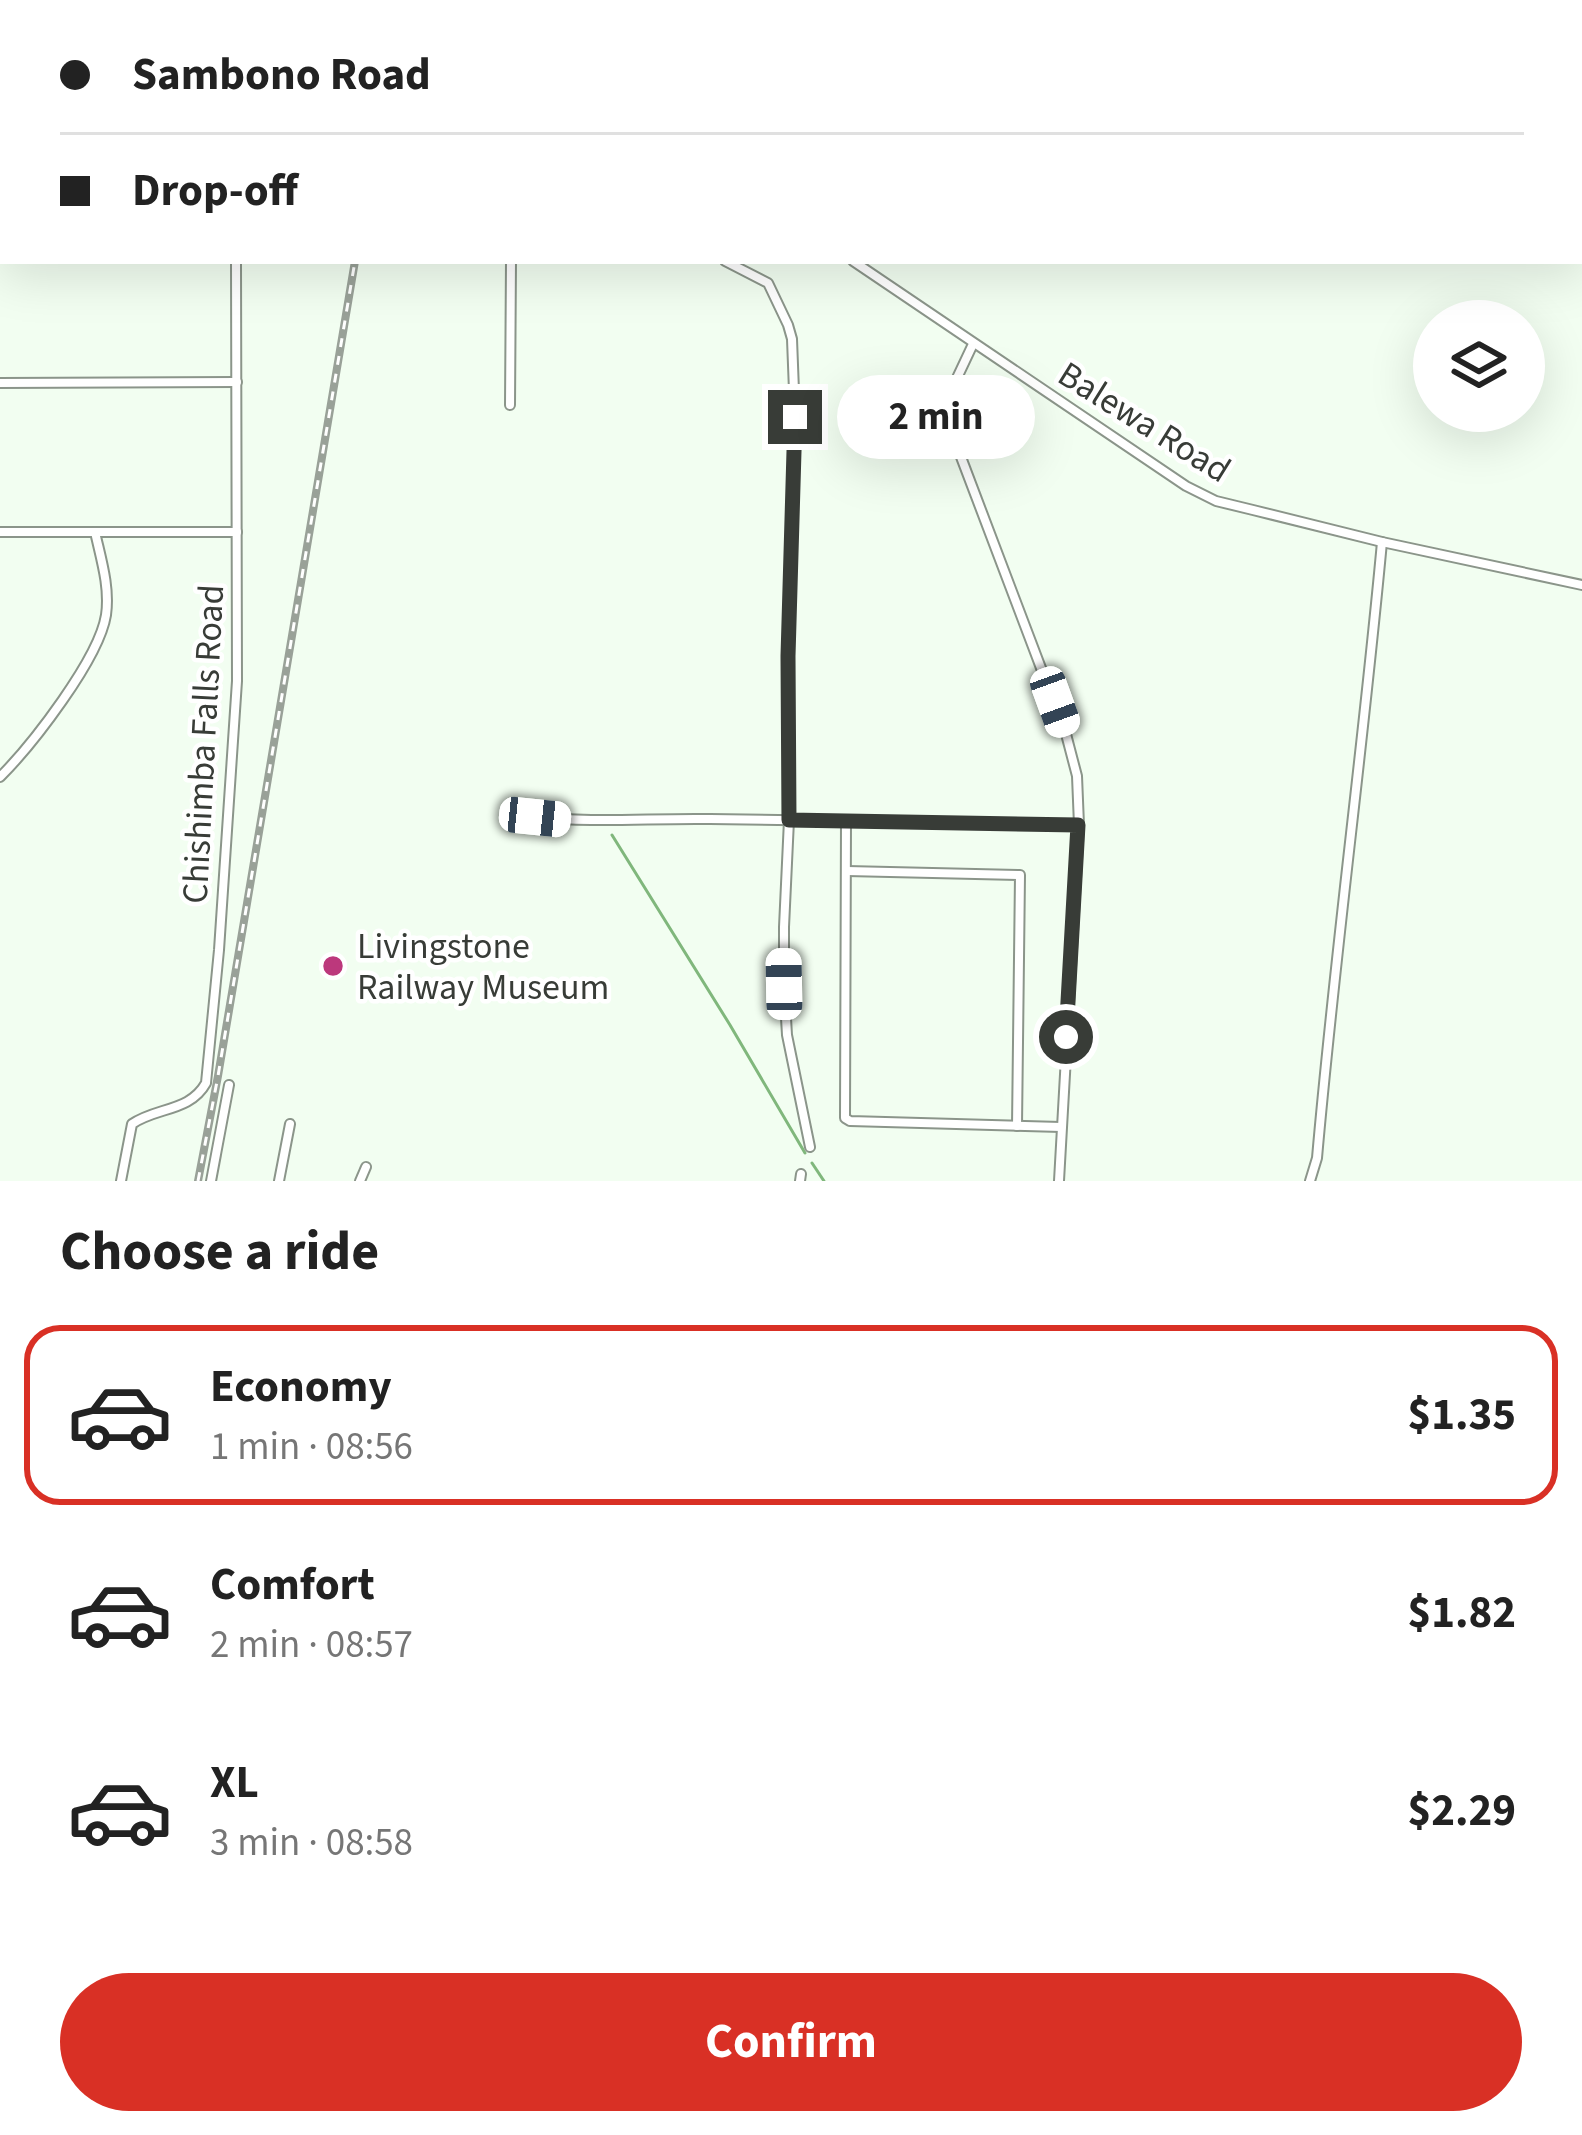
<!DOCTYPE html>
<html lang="en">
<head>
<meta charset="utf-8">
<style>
	:root { --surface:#fff; --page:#f2f2f2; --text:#222; --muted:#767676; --line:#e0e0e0; --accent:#d93025 }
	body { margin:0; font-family:"Source Sans 3",sans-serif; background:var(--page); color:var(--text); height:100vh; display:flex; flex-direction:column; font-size:45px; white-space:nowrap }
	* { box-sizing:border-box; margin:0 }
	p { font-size:39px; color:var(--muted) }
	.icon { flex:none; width:66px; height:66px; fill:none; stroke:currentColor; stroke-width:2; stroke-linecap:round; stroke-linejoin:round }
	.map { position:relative; height:1181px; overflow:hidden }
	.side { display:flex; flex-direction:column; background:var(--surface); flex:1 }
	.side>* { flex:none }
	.hud { position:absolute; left:0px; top:0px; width:1584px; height:264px; box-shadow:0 12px 48px #0002; display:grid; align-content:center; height:264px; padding:0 60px; background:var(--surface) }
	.controls { position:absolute; left:1413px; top:300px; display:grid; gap:24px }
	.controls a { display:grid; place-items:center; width:132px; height:132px; border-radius:50%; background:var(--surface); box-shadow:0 12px 48px #0002; font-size:60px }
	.end { position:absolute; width:54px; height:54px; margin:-27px; border:15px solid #383c37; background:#fff; box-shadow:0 0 0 6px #fff }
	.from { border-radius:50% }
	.bubble { position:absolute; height:84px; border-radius:42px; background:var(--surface); box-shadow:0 12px 48px #0002; font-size:39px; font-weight:700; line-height:84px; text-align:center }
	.car { position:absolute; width:36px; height:72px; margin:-36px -18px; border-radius:15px; box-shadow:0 0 9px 3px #0007; background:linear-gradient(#fff 24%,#345 0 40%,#fff 0 76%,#345 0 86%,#fff 0) }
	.hud b { display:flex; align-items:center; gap:42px; height:114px; font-size:45px }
	.hud b+b { border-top:3px solid var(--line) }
	.hud i { width:30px; height:30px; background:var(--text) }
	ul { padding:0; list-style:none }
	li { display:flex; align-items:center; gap:36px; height:180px; margin:0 24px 18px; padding:0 36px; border:6px solid transparent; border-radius:36px }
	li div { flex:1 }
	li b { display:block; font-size:45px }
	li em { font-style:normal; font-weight:700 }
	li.on { border-color:var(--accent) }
	li>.icon { width:108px; height:108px; stroke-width:1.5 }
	h2 { padding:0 60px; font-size:54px; line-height:144px }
	.action { display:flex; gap:24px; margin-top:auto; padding:24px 60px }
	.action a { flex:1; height:138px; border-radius:72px; background:var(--accent); color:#fff; font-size:48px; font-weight:700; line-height:138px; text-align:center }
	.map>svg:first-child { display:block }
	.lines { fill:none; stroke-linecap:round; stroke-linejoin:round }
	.stream { stroke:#80b77c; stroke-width:3 }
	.minor-casing { stroke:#8b958a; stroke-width:12 }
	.trunk-casing { stroke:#8b958a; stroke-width:16 }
	.minor { stroke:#fff; stroke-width:8 }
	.trunk { stroke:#fff; stroke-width:12 }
	.rail-casing { stroke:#99a198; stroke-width:8 }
	.rail { stroke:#fff; stroke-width:3; stroke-dasharray:9; stroke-linecap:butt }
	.route { stroke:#383c37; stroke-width:15 }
	.poi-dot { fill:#bc387c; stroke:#fff; stroke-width:4.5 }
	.labels { text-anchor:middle; stroke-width:9; stroke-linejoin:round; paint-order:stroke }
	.street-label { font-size:36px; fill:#383c37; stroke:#fff }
	.poi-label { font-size:36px; fill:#383c37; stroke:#fff; text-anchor:start }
</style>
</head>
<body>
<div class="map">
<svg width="1582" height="1181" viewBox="0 0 1582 1181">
	<rect width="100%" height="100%" fill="#f2fef1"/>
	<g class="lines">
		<g class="stream">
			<polyline points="612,835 730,1025 805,1153"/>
			<polyline points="812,1163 824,1181"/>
		</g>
		<g class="minor-casing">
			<g id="minor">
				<polyline points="518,3 518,0"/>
				<polyline points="0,97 3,97"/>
				<polyline points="0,237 3,237"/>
				<polyline points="725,261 768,283 788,325 792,339 795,417 788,656 789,820 784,927 784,984 787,1035 810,1147"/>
				<polyline points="853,261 1186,486 1216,501 1253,510 1382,542 1582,585"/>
				<polyline points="973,344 948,397 950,428 1066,734 1077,776 1079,825 1059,1181"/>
				<polyline points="0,383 237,382"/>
				<polyline points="510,405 511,261"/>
				<polyline points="0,532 237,532"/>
				<path d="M 0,777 C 32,745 99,659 106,615 C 110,587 101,559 95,532"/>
				<path d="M 535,817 C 593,823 651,818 710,819 C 832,822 956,822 1079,825"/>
				<polyline points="846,821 845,1118 850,1121 1061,1127"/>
				<polyline points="847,871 1020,875 1017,1126"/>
				<path d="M 121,1181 L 132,1124 C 156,1107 190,1112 206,1083 L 219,950 L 237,681 L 236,261"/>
				<polyline points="211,1181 229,1085"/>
				<polyline points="279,1181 290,1124"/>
				<polyline points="360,1181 366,1167"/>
				<polyline points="800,1181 801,1174"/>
				<path d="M 1310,1181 L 1317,1158 C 1335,952 1363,748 1382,542"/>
			</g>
		</g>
		<g class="trunk-casing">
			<g id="trunk">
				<polyline points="1581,34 1582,34"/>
				<polyline points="0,62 3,62"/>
			</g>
		</g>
		<use href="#minor" class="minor"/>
		<use href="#trunk" class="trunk"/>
		<g class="rail-casing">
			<g id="rail">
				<polyline points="396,3 397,0"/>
				<polyline points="198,1181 218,1076 355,261"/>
			</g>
		</g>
		<use href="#rail" class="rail"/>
	</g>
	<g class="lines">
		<polyline class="route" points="795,417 788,656 789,820 1078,825 1066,1037"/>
	</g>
	<circle class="poi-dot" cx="333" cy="966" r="12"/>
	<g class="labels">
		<g class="street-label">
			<text transform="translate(1145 421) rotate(32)" y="13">Balewa Road</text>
			<text transform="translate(202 744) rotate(-87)" y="13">Chishimba Falls Road</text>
		</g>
		<g class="poi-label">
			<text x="357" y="958">Livingstone<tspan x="357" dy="41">Railway Museum</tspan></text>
		</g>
	</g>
</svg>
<div class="controls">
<a><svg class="icon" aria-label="layers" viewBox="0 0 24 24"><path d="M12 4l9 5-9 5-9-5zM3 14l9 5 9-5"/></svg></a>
</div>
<i class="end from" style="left:1066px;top:1037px"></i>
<i class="end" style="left:795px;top:417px"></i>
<div class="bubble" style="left:837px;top:375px;width:198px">2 min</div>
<i class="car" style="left:1055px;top:702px;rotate:160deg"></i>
<i class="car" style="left:535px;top:817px;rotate:96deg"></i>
<i class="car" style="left:784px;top:984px;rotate:359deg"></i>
<div class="hud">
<b><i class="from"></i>Sambono Road</b>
<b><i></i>Drop-off</b>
</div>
</div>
<section class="side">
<h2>Choose a ride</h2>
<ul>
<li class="on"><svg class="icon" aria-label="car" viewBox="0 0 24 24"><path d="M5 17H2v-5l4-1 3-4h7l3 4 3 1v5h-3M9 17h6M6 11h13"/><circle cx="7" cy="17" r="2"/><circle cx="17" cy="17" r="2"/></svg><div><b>Economy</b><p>1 min · 08:56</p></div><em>$1.35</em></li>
<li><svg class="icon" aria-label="car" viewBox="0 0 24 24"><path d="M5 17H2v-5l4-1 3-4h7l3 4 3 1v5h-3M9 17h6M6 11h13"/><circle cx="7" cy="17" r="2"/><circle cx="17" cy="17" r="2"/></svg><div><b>Comfort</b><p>2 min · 08:57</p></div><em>$1.82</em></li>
<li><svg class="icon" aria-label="car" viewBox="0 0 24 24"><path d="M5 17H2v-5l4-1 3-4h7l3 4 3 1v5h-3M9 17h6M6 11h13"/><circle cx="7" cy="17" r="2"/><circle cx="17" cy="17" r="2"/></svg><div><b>XL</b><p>3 min · 08:58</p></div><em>$2.29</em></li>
</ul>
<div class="action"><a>Confirm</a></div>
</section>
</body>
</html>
